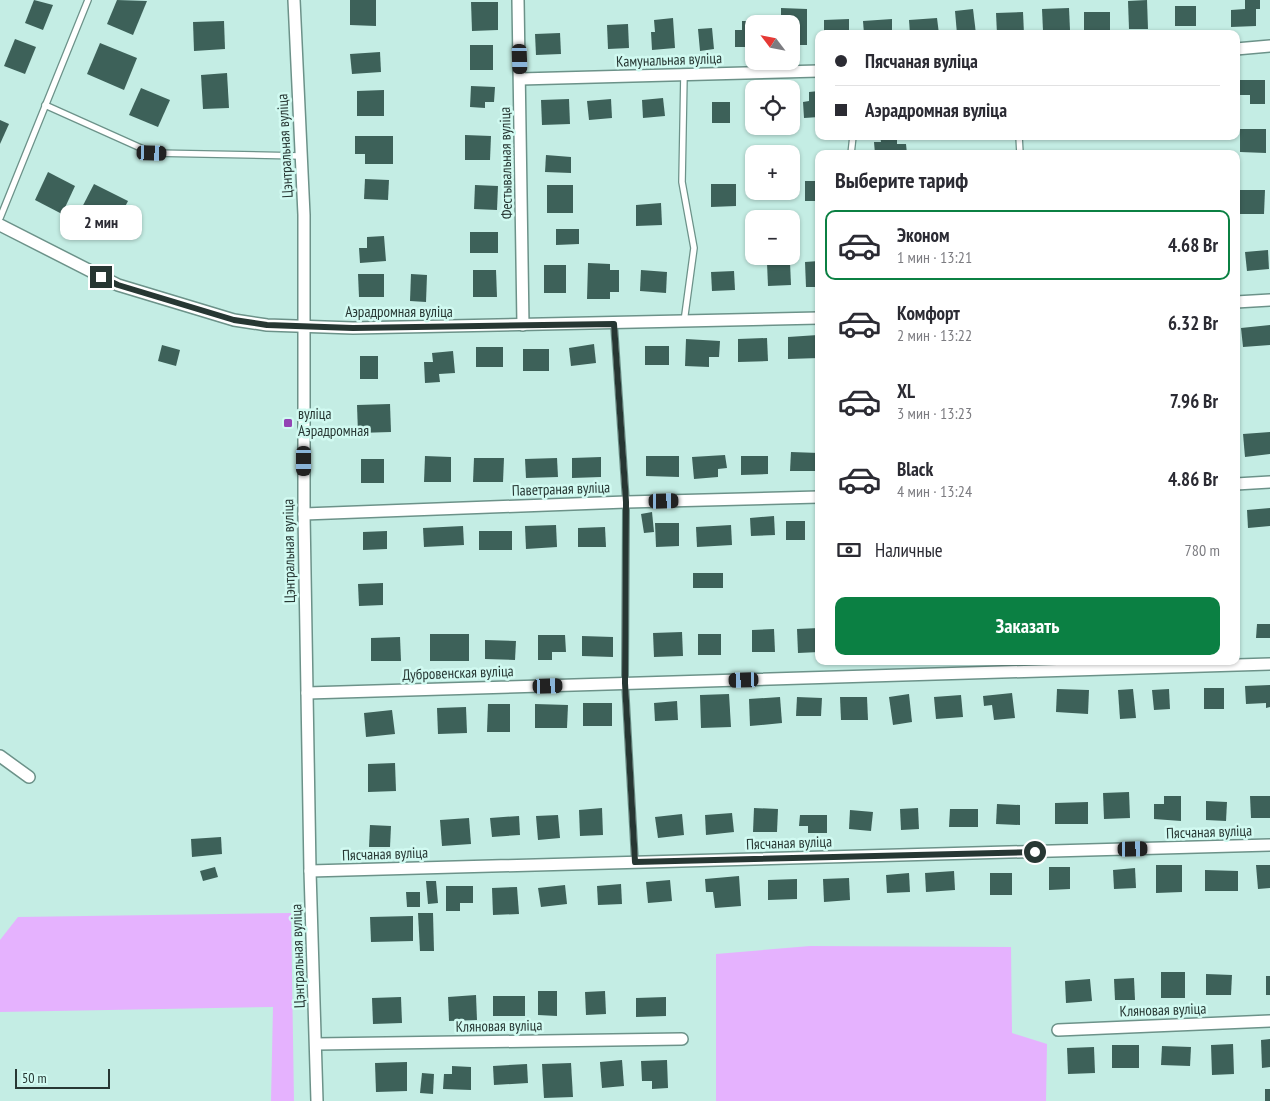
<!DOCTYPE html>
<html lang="ru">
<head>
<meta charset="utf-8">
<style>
	:root { --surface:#fff; --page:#f2f2f3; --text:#2b2b33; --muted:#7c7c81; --line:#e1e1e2; --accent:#0b8043 }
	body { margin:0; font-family:"PT Sans Narrow",sans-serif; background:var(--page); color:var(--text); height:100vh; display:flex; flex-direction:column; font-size:19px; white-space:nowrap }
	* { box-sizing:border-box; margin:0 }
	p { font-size:16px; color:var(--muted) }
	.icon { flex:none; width:28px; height:28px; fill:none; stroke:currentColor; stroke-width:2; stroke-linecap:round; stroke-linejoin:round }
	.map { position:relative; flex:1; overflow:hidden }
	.details { position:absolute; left:815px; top:150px; width:425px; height:515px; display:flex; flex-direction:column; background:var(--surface); border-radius:10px; box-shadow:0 1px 4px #0004 }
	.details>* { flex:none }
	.hud { position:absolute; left:815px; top:30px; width:425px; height:110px; border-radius:10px; box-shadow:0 1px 4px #0004; display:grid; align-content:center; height:110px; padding:0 20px; background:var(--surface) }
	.needle { width:32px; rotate:302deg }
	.tools { position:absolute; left:745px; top:15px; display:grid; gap:10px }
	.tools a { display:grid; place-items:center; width:55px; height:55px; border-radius:10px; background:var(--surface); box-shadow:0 1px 4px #0004; font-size:25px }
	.scale { position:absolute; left:15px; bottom:12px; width:95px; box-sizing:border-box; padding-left:5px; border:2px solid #273733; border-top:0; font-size:14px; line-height:18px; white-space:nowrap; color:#273733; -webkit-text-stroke:4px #d1faf1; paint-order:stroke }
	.end { position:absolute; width:22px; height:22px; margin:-11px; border:6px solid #273733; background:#fff; box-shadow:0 0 0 2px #fff }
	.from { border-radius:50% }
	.bubble { position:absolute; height:35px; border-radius:10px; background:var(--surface); box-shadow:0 1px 4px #0004; font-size:16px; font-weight:800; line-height:35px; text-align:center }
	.car { position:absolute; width:15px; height:30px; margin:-15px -8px; border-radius:6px; box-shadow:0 0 4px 1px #0007; background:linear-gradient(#222 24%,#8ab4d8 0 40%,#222 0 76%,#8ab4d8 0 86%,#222 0) }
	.hud b { display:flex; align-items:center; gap:18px; height:48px; font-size:19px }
	.hud b+b { border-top:1px solid var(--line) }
	.hud i { width:12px; height:12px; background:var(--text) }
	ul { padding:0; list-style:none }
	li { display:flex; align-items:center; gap:15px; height:70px; margin:0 10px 8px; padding:0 10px; border:2px solid transparent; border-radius:10px }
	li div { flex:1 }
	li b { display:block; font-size:19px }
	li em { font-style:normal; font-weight:800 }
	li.active { border-color:var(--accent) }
	li>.icon { width:45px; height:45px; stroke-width:1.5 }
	h2 { padding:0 20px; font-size:22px; line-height:60px }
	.pay { display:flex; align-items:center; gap:12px; height:55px; padding:0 20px; font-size:19px }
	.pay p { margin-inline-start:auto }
	.cta { display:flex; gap:10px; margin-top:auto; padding:10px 20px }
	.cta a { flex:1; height:58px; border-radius:10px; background:var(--accent); color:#fff; font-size:20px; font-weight:800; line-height:58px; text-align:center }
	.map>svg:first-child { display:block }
	.green { fill:#e5b2fe }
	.building { fill:#3d6159 }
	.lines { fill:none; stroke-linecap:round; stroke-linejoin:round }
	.lane-casing { stroke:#6c9289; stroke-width:8 }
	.street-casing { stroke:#6c9289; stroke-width:14 }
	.lane { stroke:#fff; stroke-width:5.5 }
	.street { stroke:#fff; stroke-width:11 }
	.route { stroke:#273733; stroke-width:6 }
	.poi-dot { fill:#9344b4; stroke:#d1faf1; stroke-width:2 }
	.labels { text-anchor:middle; stroke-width:5; stroke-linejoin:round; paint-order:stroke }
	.street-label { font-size:15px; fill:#273733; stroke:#d1faf1 }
	.poi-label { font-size:15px; fill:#273733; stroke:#d1faf1; text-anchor:start }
</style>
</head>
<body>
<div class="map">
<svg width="1270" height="1101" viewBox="0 0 1270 1101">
	<rect width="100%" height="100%" fill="#c4ede4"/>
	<g class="green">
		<polygon points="291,913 294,1101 271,1101 273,1007 0,1012 0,940 18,917"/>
		<polygon points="810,946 1011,947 1012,1033 1047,1044 1046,1101 716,1101 716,954"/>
	</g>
	<g class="building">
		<polygon points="34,0 53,5 43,30 25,23"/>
		<polygon points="117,0 147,1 133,35 107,24"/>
		<polygon points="350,0 376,0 376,26 350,25"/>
		<polygon points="1147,0 1148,29 1129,29 1128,1"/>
		<polygon points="1245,0 1260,0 1260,9 1256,9 1256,26 1231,27 1231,10 1245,9"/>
		<polygon points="471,2 498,2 498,30 472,31"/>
		<rect x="1175" y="6" width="21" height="20"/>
		<polygon points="781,8 807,9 807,45 791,45 791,24 781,24"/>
		<polygon points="1069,8 1070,30 1043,31 1042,9"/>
		<polygon points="973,9 976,34 957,34 955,11"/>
		<polygon points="1023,12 1024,34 997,34 996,13"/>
		<rect x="1084" y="12" width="26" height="19"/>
		<polygon points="673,18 675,48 652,50 651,32 655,32 654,20"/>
		<polygon points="937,18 939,34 910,34 909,20"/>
		<polygon points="849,19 849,34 824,34 824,20"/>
		<polygon points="892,19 892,34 864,34 863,21"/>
		<polygon points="224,21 225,49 194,51 193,22"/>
		<polygon points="742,21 760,21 760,24 754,24 754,47 735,47 735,30 742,30"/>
		<polygon points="628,24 629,48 608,49 607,25"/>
		<polygon points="712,28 714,49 700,51 698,29"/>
		<polygon points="560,33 561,54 536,55 535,34"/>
		<polygon points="15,39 36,47 25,74 4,66"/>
		<polygon points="100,43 137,58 124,90 87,74"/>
		<rect x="470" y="45" width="23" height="25"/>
		<polygon points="380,52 381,72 352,74 350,54"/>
		<polygon points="227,73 229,108 203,109 201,75"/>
		<polygon points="1238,80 1265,80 1265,104 1250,104 1250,95 1238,95"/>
		<polygon points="471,86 495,87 494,102 485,102 485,108 470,107"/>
		<polygon points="141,88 170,100 158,127 129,115"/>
		<polygon points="384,90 384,116 357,116 357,91"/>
		<polygon points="819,91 819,117 804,118 803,102 809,101 809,92"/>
		<polygon points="754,97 754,117 751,117 750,98"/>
		<polygon points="663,98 665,116 643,118 642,100"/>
		<polygon points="569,99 570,124 542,125 541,100"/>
		<polygon points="611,99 612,118 589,120 587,101"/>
		<rect x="712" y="102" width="18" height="21"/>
		<polygon points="0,120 9,124 0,144"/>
		<polygon points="1240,129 1266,129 1266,153 1240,152"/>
		<polygon points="465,135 491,136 490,160 465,160"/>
		<polygon points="355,136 393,136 393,164 365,164 365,154 355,154"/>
		<polygon points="880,136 897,136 897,144 906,144 907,154 875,154 874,142 881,142"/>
		<polygon points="546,155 571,157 571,173 545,172"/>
		<polygon points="48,172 75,186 62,214 35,200"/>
		<polygon points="365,179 389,180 388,200 364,199"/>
		<rect x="805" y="181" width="14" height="20"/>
		<polygon points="94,184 128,201 110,236 76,219"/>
		<polygon points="711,184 736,184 736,206 711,207"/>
		<polygon points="475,185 498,186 497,210 474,209"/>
		<rect x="547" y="185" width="26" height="28"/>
		<polygon points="1239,190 1265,190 1264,214 1238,214"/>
		<polygon points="661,203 662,225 636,226 636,205"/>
		<polygon points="556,229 579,229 579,244 556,245"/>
		<rect x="470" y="232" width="28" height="21"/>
		<polygon points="384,236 386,261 360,263 359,248 367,248 367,237"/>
		<polygon points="1268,250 1269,269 1247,271 1245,252"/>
		<polygon points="819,261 819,287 806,287 805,262"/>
		<polygon points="790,262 791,285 768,286 767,263"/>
		<polygon points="588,263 610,264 610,270 619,270 619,292 610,292 610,299 587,299"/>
		<rect x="544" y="265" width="22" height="28"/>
		<polygon points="473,270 496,270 497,297 473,297"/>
		<polygon points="641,270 667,272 666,293 640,291"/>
		<polygon points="734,271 735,290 712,291 711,272"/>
		<polygon points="358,274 384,274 384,297 359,297"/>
		<polygon points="411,274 427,275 426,302 410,301"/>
		<polygon points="1270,325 1270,345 1243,347 1241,328"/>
		<polygon points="818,335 819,358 788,359 788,337"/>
		<polygon points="767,338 768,361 738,362 738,339"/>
		<polygon points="686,339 720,341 719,357 709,357 709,367 685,366"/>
		<polygon points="594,344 596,363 571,366 569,348"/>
		<polygon points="162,345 180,350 176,366 158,361"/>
		<rect x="645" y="346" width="24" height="19"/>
		<rect x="476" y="347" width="27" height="20"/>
		<rect x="523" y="349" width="26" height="22"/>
		<polygon points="453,351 455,373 439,374 440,382 425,383 424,362 433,362 432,353"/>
		<rect x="360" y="356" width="18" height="23"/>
		<polygon points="390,404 391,432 358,433 357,405"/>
		<polygon points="1270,432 1270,454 1245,457 1243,434"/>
		<polygon points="791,452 819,453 819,471 790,471"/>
		<polygon points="725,455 727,468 718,469 718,477 694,479 692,457"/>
		<polygon points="425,456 451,457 451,482 424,482"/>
		<polygon points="646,456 679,456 679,477 646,476"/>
		<polygon points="741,456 768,456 768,474 741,475"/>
		<polygon points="601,457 601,477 572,478 572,458"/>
		<polygon points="474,458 504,458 503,482 473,482"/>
		<polygon points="557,458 558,477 526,478 525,459"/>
		<rect x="361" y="459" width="23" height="24"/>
		<polygon points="1270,508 1270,526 1248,528 1247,510"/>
		<polygon points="652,512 654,532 644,533 641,514"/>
		<polygon points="774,516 775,535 751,536 750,518"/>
		<rect x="786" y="521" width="19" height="19"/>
		<polygon points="655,523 679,523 679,546 656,547"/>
		<polygon points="556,525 557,547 526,549 525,526"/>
		<polygon points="731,525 732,545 697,547 696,527"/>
		<polygon points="463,526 464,545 424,547 423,528"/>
		<polygon points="605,527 606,547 578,547 578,528"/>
		<polygon points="387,531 387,549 363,550 363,532"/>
		<rect x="479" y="531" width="33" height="19"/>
		<rect x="693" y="573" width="30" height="15"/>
		<polygon points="383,583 383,605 359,606 358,584"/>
		<polygon points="1257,624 1270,624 1270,638 1256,638"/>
		<polygon points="819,628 819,652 798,653 797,629"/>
		<polygon points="774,629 775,652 752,652 752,630"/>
		<polygon points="682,632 683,656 654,657 653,633"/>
		<rect x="430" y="634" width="39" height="27"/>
		<rect x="698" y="634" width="23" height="21"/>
		<polygon points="538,635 565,635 566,652 552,652 552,660 538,660"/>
		<polygon points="582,636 613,637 613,657 582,656"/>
		<polygon points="400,637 401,661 371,661 371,638"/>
		<polygon points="485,640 516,641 515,660 485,659"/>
		<polygon points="1270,685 1270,707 1266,708 1266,703 1246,704 1245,686"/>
		<rect x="1204" y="688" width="20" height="21"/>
		<polygon points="1057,689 1089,690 1088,714 1056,712"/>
		<polygon points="1133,689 1136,718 1120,719 1118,690"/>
		<polygon points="1169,689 1170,709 1154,710 1152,690"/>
		<polygon points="1012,693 1015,718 994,720 992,705 984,706 983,696"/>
		<polygon points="729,694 731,727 701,728 700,695"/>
		<polygon points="909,694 912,722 893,725 889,697"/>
		<polygon points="961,695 963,717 936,719 934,697"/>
		<polygon points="780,697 782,723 750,726 749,699"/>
		<polygon points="797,697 822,698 821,716 796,716"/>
		<polygon points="840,697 867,697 868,720 841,720"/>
		<polygon points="677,701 678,720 655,721 654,703"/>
		<rect x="583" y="703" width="29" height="23"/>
		<polygon points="488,704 510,704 510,732 487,732"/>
		<polygon points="535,704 568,705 567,728 535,728"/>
		<polygon points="466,707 467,733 438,734 437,708"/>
		<polygon points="392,710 395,734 366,737 364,713"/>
		<polygon points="395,763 396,791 368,792 368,764"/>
		<polygon points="1129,792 1130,818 1104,819 1103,793"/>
		<polygon points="1164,796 1181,796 1181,821 1154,819 1154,804 1164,804"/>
		<polygon points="1250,796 1270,796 1270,818 1251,818"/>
		<polygon points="1206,801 1227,802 1226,821 1206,820"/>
		<polygon points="1088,802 1088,824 1055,824 1055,803"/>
		<polygon points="997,804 1020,805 1020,825 996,824"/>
		<polygon points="602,808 603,835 580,836 579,810"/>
		<polygon points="754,808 778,809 777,832 753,832"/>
		<polygon points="918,808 919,829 901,830 900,809"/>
		<polygon points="950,809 978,809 978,827 949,827"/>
		<polygon points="850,810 873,812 871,831 849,829"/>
		<polygon points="732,813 734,832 706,835 705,815"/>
		<polygon points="682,814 684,835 658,838 655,817"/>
		<polygon points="558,815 560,838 538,840 536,816"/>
		<polygon points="800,815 827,815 827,833 808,833 808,826 799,826"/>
		<polygon points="519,816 520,835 492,837 490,818"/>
		<polygon points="469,818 471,844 442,846 440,820"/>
		<polygon points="370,825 391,826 390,847 369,847"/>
		<polygon points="221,837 222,854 192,857 191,839"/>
		<polygon points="1156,865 1182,865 1182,892 1156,893"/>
		<polygon points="1256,865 1270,865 1270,888 1258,889"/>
		<polygon points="215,867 218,877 203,881 200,871"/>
		<polygon points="1049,867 1070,867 1070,889 1049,890"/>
		<polygon points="1135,868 1136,888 1114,889 1113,870"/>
		<polygon points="1205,870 1238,871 1238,891 1205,891"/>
		<polygon points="954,871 955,890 926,892 925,873"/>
		<polygon points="909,873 910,892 887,893 886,875"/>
		<rect x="990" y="873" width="22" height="22"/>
		<polygon points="739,876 741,906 715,908 713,892 706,892 705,879"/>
		<polygon points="849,878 850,900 824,902 823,879"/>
		<polygon points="797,879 797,899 768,900 768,880"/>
		<polygon points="670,880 672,901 648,903 646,882"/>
		<polygon points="426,881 436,881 438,903 428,904"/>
		<polygon points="621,884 622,904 598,905 597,886"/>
		<polygon points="565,885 567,904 541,907 538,888"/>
		<polygon points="446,886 473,886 473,903 460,903 460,911 446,911"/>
		<polygon points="517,887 519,914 493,915 492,888"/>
		<polygon points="406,892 420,892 420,907 407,907"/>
		<polygon points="418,913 433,913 434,951 420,951"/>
		<polygon points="413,916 413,941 371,942 370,917"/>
		<rect x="1161" y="972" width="24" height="26"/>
		<polygon points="1206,974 1232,975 1231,995 1206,995"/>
		<rect x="1266" y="976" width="4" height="19"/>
		<polygon points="1134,978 1135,1000 1115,1000 1114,979"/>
		<polygon points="1090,979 1092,1001 1066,1003 1065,981"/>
		<polygon points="538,991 557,991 557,1016 538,1015"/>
		<polygon points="605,991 606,1014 586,1015 585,992"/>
		<polygon points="476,995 477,1020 449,1021 448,997"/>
		<rect x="493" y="996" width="32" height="20"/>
		<polygon points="401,997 402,1023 373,1024 372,998"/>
		<polygon points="666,997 666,1016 636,1017 636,998"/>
		<polygon points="1270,1039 1270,1067 1262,1068 1261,1040"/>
		<polygon points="1233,1044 1234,1074 1212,1075 1211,1045"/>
		<rect x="1112" y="1045" width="27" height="23"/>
		<polygon points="1162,1046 1191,1047 1190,1066 1161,1065"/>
		<polygon points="1094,1047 1095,1073 1068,1074 1067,1048"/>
		<polygon points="622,1060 624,1086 602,1088 600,1062"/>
		<polygon points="667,1060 668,1088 652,1089 652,1081 642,1081 641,1061"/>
		<polygon points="407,1062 407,1091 376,1092 375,1063"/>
		<polygon points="571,1063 573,1097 544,1098 542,1064"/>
		<polygon points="527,1064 528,1083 494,1085 493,1066"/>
		<polygon points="452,1066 471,1067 471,1090 443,1089 444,1074 452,1074"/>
		<polygon points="422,1073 434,1074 433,1094 420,1093"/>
		<rect x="1265" y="1089" width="5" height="12"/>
	</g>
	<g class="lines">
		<g class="lane-casing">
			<g id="lane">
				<polyline points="684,74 682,182 694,248 684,322"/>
				<polyline points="45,105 152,153 301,156"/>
				<polyline points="1019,136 1020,154"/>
				<polyline points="851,154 853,136"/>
				<polyline points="0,218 88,0"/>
				<polyline points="614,324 626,502 625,683 635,862"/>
			</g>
		</g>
		<g class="street-casing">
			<g id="street">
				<polyline points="294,0 304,215 304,514 310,871 317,1101"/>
				<polyline points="518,0 523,325"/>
				<polyline points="1236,49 1270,46"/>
				<polyline points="520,79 819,71"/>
				<polyline points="0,225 118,285 234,320 267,325 353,328 819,318"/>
				<polyline points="1236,302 1270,300"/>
				<polyline points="1236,484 1270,482"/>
				<polyline points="304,514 626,502 819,497"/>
				<polyline points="307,693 1270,664"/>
				<polyline points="0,756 29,777"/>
				<polyline points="310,871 1270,845"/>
				<polyline points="1058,1030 1270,1021"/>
				<polyline points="316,1044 682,1039"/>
			</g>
		</g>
		<use href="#lane" class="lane"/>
		<use href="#street" class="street"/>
	</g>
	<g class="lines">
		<polyline class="route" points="101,277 118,285 234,320 267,325 353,328 614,324 626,502 625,683 635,862 1035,852"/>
	</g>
	<rect class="poi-dot" x="283" y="418" width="10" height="10" rx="2.5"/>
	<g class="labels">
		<g class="street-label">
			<text transform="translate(669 60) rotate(-2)" y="5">Камунальная вуліца</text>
			<text transform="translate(285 146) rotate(-93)" y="5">Цэнтральная вуліца</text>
			<text transform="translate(506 163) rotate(-91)" y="5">Фестывальная вуліца</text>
			<text x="399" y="317">Аэрадромная вуліца</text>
			<text transform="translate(561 489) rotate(-2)" y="5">Паветраная вуліца</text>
			<text transform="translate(289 551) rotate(-91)" y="5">Цэнтральная вуліца</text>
			<text transform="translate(458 673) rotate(-2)" y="5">Дубровенская вуліца</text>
			<text transform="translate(1209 832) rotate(-2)" y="5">Пясчаная вуліца</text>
			<text transform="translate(789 843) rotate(-2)" y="5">Пясчаная вуліца</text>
			<text transform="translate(385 854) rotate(-2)" y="5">Пясчаная вуліца</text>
			<text transform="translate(298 956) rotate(-92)" y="5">Цэнтральная вуліца</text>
			<text transform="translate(1163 1010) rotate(-2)" y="5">Кляновая вуліца</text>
			<text transform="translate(499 1026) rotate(-1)" y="5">Кляновая вуліца</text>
		</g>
		<g class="poi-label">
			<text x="298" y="419">вуліца<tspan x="298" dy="17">Аэрадромная</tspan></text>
		</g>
	</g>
</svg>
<div class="tools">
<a><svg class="needle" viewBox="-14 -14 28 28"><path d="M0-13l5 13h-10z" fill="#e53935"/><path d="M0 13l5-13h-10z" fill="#7c7c81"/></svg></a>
<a><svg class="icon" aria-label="locate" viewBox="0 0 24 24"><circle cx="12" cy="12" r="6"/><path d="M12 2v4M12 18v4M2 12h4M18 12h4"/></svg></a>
<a>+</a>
<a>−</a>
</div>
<div class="scale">50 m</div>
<i class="end from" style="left:1035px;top:852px"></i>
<i class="end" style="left:101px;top:277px"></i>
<div class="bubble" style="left:60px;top:205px;width:82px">2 мин</div>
<i class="car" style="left:520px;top:59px;rotate:178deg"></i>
<i class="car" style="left:152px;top:153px;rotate:92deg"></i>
<i class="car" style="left:304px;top:461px;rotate:180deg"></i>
<i class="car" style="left:664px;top:501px;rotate:89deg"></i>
<i class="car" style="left:744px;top:680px;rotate:268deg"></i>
<i class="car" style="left:548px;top:686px;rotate:88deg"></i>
<i class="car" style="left:1133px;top:849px;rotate:89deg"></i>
<div class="hud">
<b><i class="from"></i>Пясчаная вуліца</b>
<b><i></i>Аэрадромная вуліца</b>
</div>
<section class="details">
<h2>Выберите тариф</h2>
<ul>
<li class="active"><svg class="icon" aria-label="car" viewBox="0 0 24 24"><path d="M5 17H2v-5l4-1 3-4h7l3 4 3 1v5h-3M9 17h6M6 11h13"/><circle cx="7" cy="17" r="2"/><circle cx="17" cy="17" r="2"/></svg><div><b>Эконом</b><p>1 мин · 13:21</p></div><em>4.68 Br</em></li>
<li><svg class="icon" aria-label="car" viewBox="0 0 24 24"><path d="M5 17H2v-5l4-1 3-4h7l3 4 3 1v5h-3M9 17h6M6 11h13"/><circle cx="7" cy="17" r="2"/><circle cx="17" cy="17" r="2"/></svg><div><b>Комфорт</b><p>2 мин · 13:22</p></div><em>6.32 Br</em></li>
<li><svg class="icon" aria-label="car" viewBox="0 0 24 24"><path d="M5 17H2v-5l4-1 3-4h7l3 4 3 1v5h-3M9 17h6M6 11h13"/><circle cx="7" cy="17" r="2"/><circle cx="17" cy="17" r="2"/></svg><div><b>XL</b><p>3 мин · 13:23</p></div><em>7.96 Br</em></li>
<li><svg class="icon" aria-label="car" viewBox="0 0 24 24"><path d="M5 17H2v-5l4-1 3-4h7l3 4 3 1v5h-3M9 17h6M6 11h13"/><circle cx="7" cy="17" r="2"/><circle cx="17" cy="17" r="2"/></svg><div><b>Black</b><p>4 мин · 13:24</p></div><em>4.86 Br</em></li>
</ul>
<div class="pay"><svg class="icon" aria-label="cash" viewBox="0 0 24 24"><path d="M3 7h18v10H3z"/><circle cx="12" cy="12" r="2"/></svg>Наличные<p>780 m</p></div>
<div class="cta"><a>Заказать</a></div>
</section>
</div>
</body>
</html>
